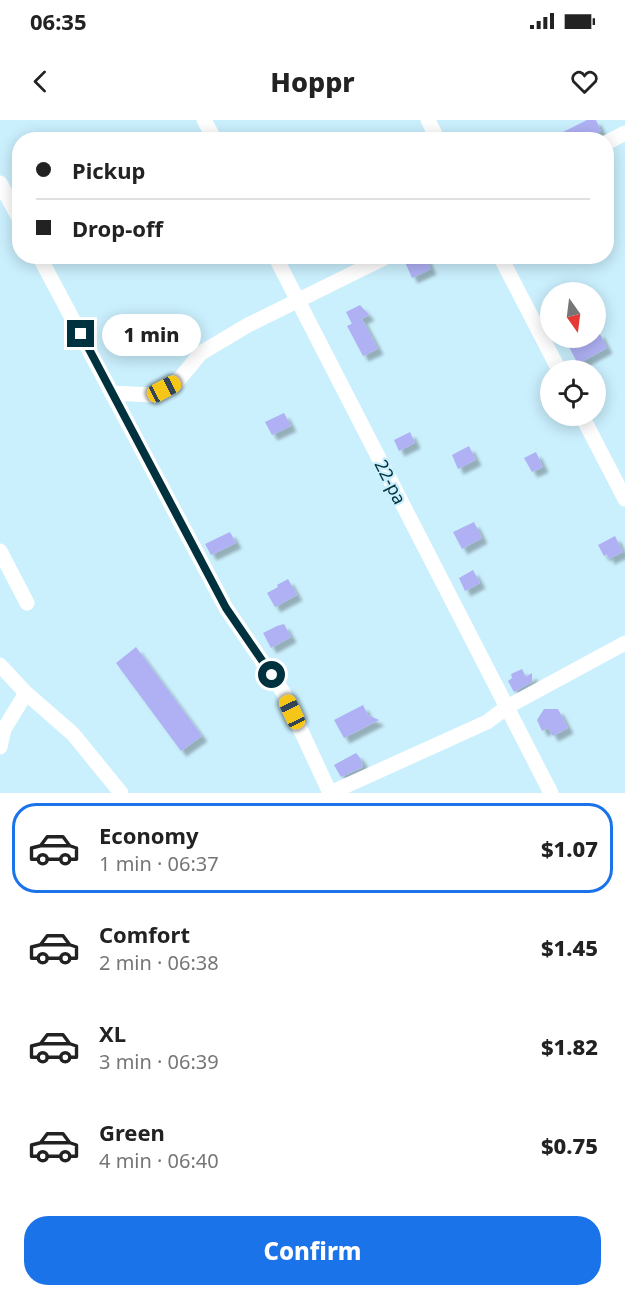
<!DOCTYPE html>
<html lang="en">
<head>
<meta charset="utf-8">
<style>
	:root { --surface:#fff; --page:#f2f2f2; --text:#222; --muted:#767676; --line:#e0e0e0; --accent:#1a73e8 }
	body { margin:0; font-family:"Noto Sans",sans-serif; background:var(--page); color:var(--text); height:100vh; display:flex; flex-direction:column; font-size:22px; white-space:nowrap }
	* { box-sizing:border-box; margin:0 }
	p { font-size:20px; color:var(--muted) }
	.icon { flex:none; width:33px; height:33px; fill:none; stroke:currentColor; stroke-width:2; stroke-linecap:round; stroke-linejoin:round }
	.map { position:relative; height:673px; overflow:hidden }
	.panel { display:flex; flex-direction:column; background:var(--surface); flex:1 }
	.panel>* { flex:none }
	.top-card { position:absolute; left:12px; top:12px; width:602px; height:132px; border-radius:24px; box-shadow:0 3px 15px #0003; display:grid; align-content:center; height:132px; padding:0 24px; background:var(--surface) }
	.needle { width:39px; rotate:166deg }
	.tools { position:absolute; left:540px; top:162px; display:grid; gap:12px }
	.tools a { display:grid; place-items:center; width:66px; height:66px; border-radius:50%; background:var(--surface); box-shadow:0 3px 15px #0003; font-size:30px }
	.end { position:absolute; width:27px; height:27px; margin:-14px; border:8px solid #00313e; background:#fff; box-shadow:0 0 0 3px #fff }
	.from { border-radius:50% }
	.bubble { position:absolute; height:42px; border-radius:21px; background:var(--surface); box-shadow:0 3px 15px #0003; font-size:20px; font-weight:800; line-height:42px; text-align:center }
	.car { position:absolute; width:18px; height:36px; margin:-18px -9px; border-radius:8px; box-shadow:0 0 4px 2px #0007; background:linear-gradient(#f5c518 24%,#345 0 40%,#f5c518 0 76%,#345 0 86%,#f5c518 0) }
	.top-card b { display:flex; align-items:center; gap:21px; height:57px; font-size:22px }
	.top-card b+b { border-top:2px solid var(--line) }
	.top-card i { width:15px; height:15px; background:var(--text) }
	ul { padding:10px 0 0; list-style:none }
	li { display:flex; align-items:center; gap:18px; height:90px; margin:0 12px 9px; padding:0 12px; border:3px solid transparent; border-radius:24px }
	li div { flex:1 }
	li b { display:block; font-size:22px }
	li em { font-style:normal; font-weight:800 }
	li.on { border-color:var(--accent) }
	li>.icon { width:54px; height:54px; stroke-width:1.5 }
	.action { display:flex; gap:12px; margin-top:auto; padding:12px 24px }
	.action a { flex:1; height:69px; border-radius:24px; background:var(--accent); color:#fff; font-size:24px; font-weight:800; line-height:69px; text-align:center }
	.status { display:flex; justify-content:space-between; align-items:center; height:42px; padding:0 30px; background:var(--surface); direction:ltr }
	.status svg { height:16px; fill:currentColor }
	header { display:flex; justify-content:space-between; align-items:center; height:78px; padding:0 24px; background:var(--surface); font-size:27px; font-weight:800 }
	.map>svg:first-child { display:block }
	.building { fill:#afb1f4; filter:url(#shadow) }
	.lines { fill:none; stroke-linecap:round; stroke-linejoin:round }
	.minor { stroke:#fff; stroke-width:15 }
	.route { stroke:#00313e; stroke-width:8 }
	.labels { text-anchor:middle; stroke-width:4.5; stroke-linejoin:round; paint-order:stroke }
	.street-label { font-size:18px; fill:#00313e; stroke:#caeffd }
</style>
</head>
<body>
<div class="status"><b>06:35</b><svg viewBox="0 0 49 12"><path d="M0 12V9h3v3zM5 12V6h3v6zM10 12V3h3v9zM15 12V0h3v12zM26 1h20v11H26zM47 4h2v5h-2z"/></svg></div>
<header><svg class="icon" aria-label="back" viewBox="0 0 24 24"><path d="M15 5l-7 7 7 7"/></svg>Hoppr<svg class="icon" aria-label="heart" viewBox="0 0 24 24"><path d="M12 20l-8-8c-3-5 5-10 8-4 3-6 11-1 8 4z"/></svg></header>
<div class="map">
<svg width="625" height="673" viewBox="0 0 625 673">
	<defs>
		<filter id="shadow"><feDropShadow dx="5.5" dy="5.5" stdDeviation="1.5" flood-color="#0004"/></filter>
	</defs>
	<rect width="100%" height="100%" fill="#caeffd"/>
	<g class="building">
		<polygon points="587,0 596,0 601,11 593,15 595,20 585,20 561,13"/>
		<polygon points="410,136 425,136 431,149 412,158 404,140"/>
		<polygon points="360,185 369,195 352,204 346,192"/>
		<polygon points="362,199 378,229 363,236 347,206"/>
		<polygon points="599,212 607,228 578,244 569,227 588,218 596,218 596,214"/>
		<polygon points="284,293 291,306 272,315 265,302"/>
		<polygon points="410,312 415,323 399,331 394,320"/>
		<polygon points="469,326 476,340 458,349 452,335"/>
		<polygon points="536,332 543,347 532,352 524,338"/>
		<polygon points="474,402 482,418 462,429 453,412"/>
		<polygon points="230,412 236,423 211,435 205,424"/>
		<polygon points="615,416 623,432 609,439 607,434 604,436 598,425"/>
		<polygon points="473,450 480,463 465,471 459,458"/>
		<polygon points="288,459 297,475 275,487 267,473 278,467 277,465"/>
		<polygon points="284,504 291,517 271,528 263,513 277,506"/>
		<polygon points="136,527 202,616 181,631 116,543"/>
		<polygon points="522,549 526,557 532,553 532,562 514,572 508,561 512,558 511,554"/>
		<polygon points="363,585 368,595 379,600 344,618 334,600"/>
		<polygon points="544,589 558,589 568,608 553,616 548,608 542,611 537,600"/>
		<polygon points="356,633 361,639 363,647 341,657 334,645"/>
	</g>
	<g class="lines">
		<g class="minor">
			<polyline points="204,0 215,20"/>
			<polyline points="428,0 438,20"/>
			<polyline points="606,23 625,13"/>
			<polyline points="0,63 20,100"/>
			<polyline points="39,136 226,488 283,572 330,673"/>
			<polyline points="275,136 551,673"/>
			<polyline points="500,136 559,250"/>
			<polyline points="112,273 152,275 176,263 201,233 248,205 388,136"/>
			<polyline points="582,296 625,379"/>
			<polyline points="0,431 27,483"/>
			<polyline points="0,545 26,573 73,614 121,673"/>
			<polyline points="0,627 4,609 26,573"/>
			<polyline points="330,673 487,602 507,587 625,523"/>
		</g>
	</g>
	<g class="lines">
		<polyline class="route" points="81,214 226,488 272,555"/>
	</g>
	<g class="labels">
		<g class="street-label">
			<text transform="translate(390 362) rotate(63)" y="6">22-ра</text>
		</g>
	</g>
</svg>
<div class="tools">
<a><svg class="needle" viewBox="-14 -14 28 28"><path d="M0-13l5 13h-10z" fill="#e53935"/><path d="M0 13l5-13h-10z" fill="#767676"/></svg></a>
<a><svg class="icon" aria-label="locate" viewBox="0 0 24 24"><circle cx="12" cy="12" r="6"/><path d="M12 2v4M12 18v4M2 12h4M18 12h4"/></svg></a>
</div>
<i class="end from" style="left:272px;top:555px"></i>
<i class="end" style="left:81px;top:214px"></i>
<div class="bubble" style="left:102px;top:194px;width:99px">1 min</div>
<i class="car" style="left:164px;top:269px;rotate:62deg"></i>
<i class="car" style="left:292px;top:592px;rotate:335deg"></i>
<div class="top-card">
<b><i class="from"></i>Pickup</b>
<b><i></i>Drop-off</b>
</div>
</div>
<section class="panel">
<ul>
<li class="on"><svg class="icon" aria-label="car" viewBox="0 0 24 24"><path d="M5 17H2v-5l4-1 3-4h7l3 4 3 1v5h-3M9 17h6M6 11h13"/><circle cx="7" cy="17" r="2"/><circle cx="17" cy="17" r="2"/></svg><div><b>Economy</b><p>1 min · 06:37</p></div><em>$1.07</em></li>
<li><svg class="icon" aria-label="car" viewBox="0 0 24 24"><path d="M5 17H2v-5l4-1 3-4h7l3 4 3 1v5h-3M9 17h6M6 11h13"/><circle cx="7" cy="17" r="2"/><circle cx="17" cy="17" r="2"/></svg><div><b>Comfort</b><p>2 min · 06:38</p></div><em>$1.45</em></li>
<li><svg class="icon" aria-label="car" viewBox="0 0 24 24"><path d="M5 17H2v-5l4-1 3-4h7l3 4 3 1v5h-3M9 17h6M6 11h13"/><circle cx="7" cy="17" r="2"/><circle cx="17" cy="17" r="2"/></svg><div><b>XL</b><p>3 min · 06:39</p></div><em>$1.82</em></li>
<li><svg class="icon" aria-label="car" viewBox="0 0 24 24"><path d="M5 17H2v-5l4-1 3-4h7l3 4 3 1v5h-3M9 17h6M6 11h13"/><circle cx="7" cy="17" r="2"/><circle cx="17" cy="17" r="2"/></svg><div><b>Green</b><p>4 min · 06:40</p></div><em>$0.75</em></li>
</ul>
<div class="action"><a>Confirm</a></div>
</section>
</body>
</html>
